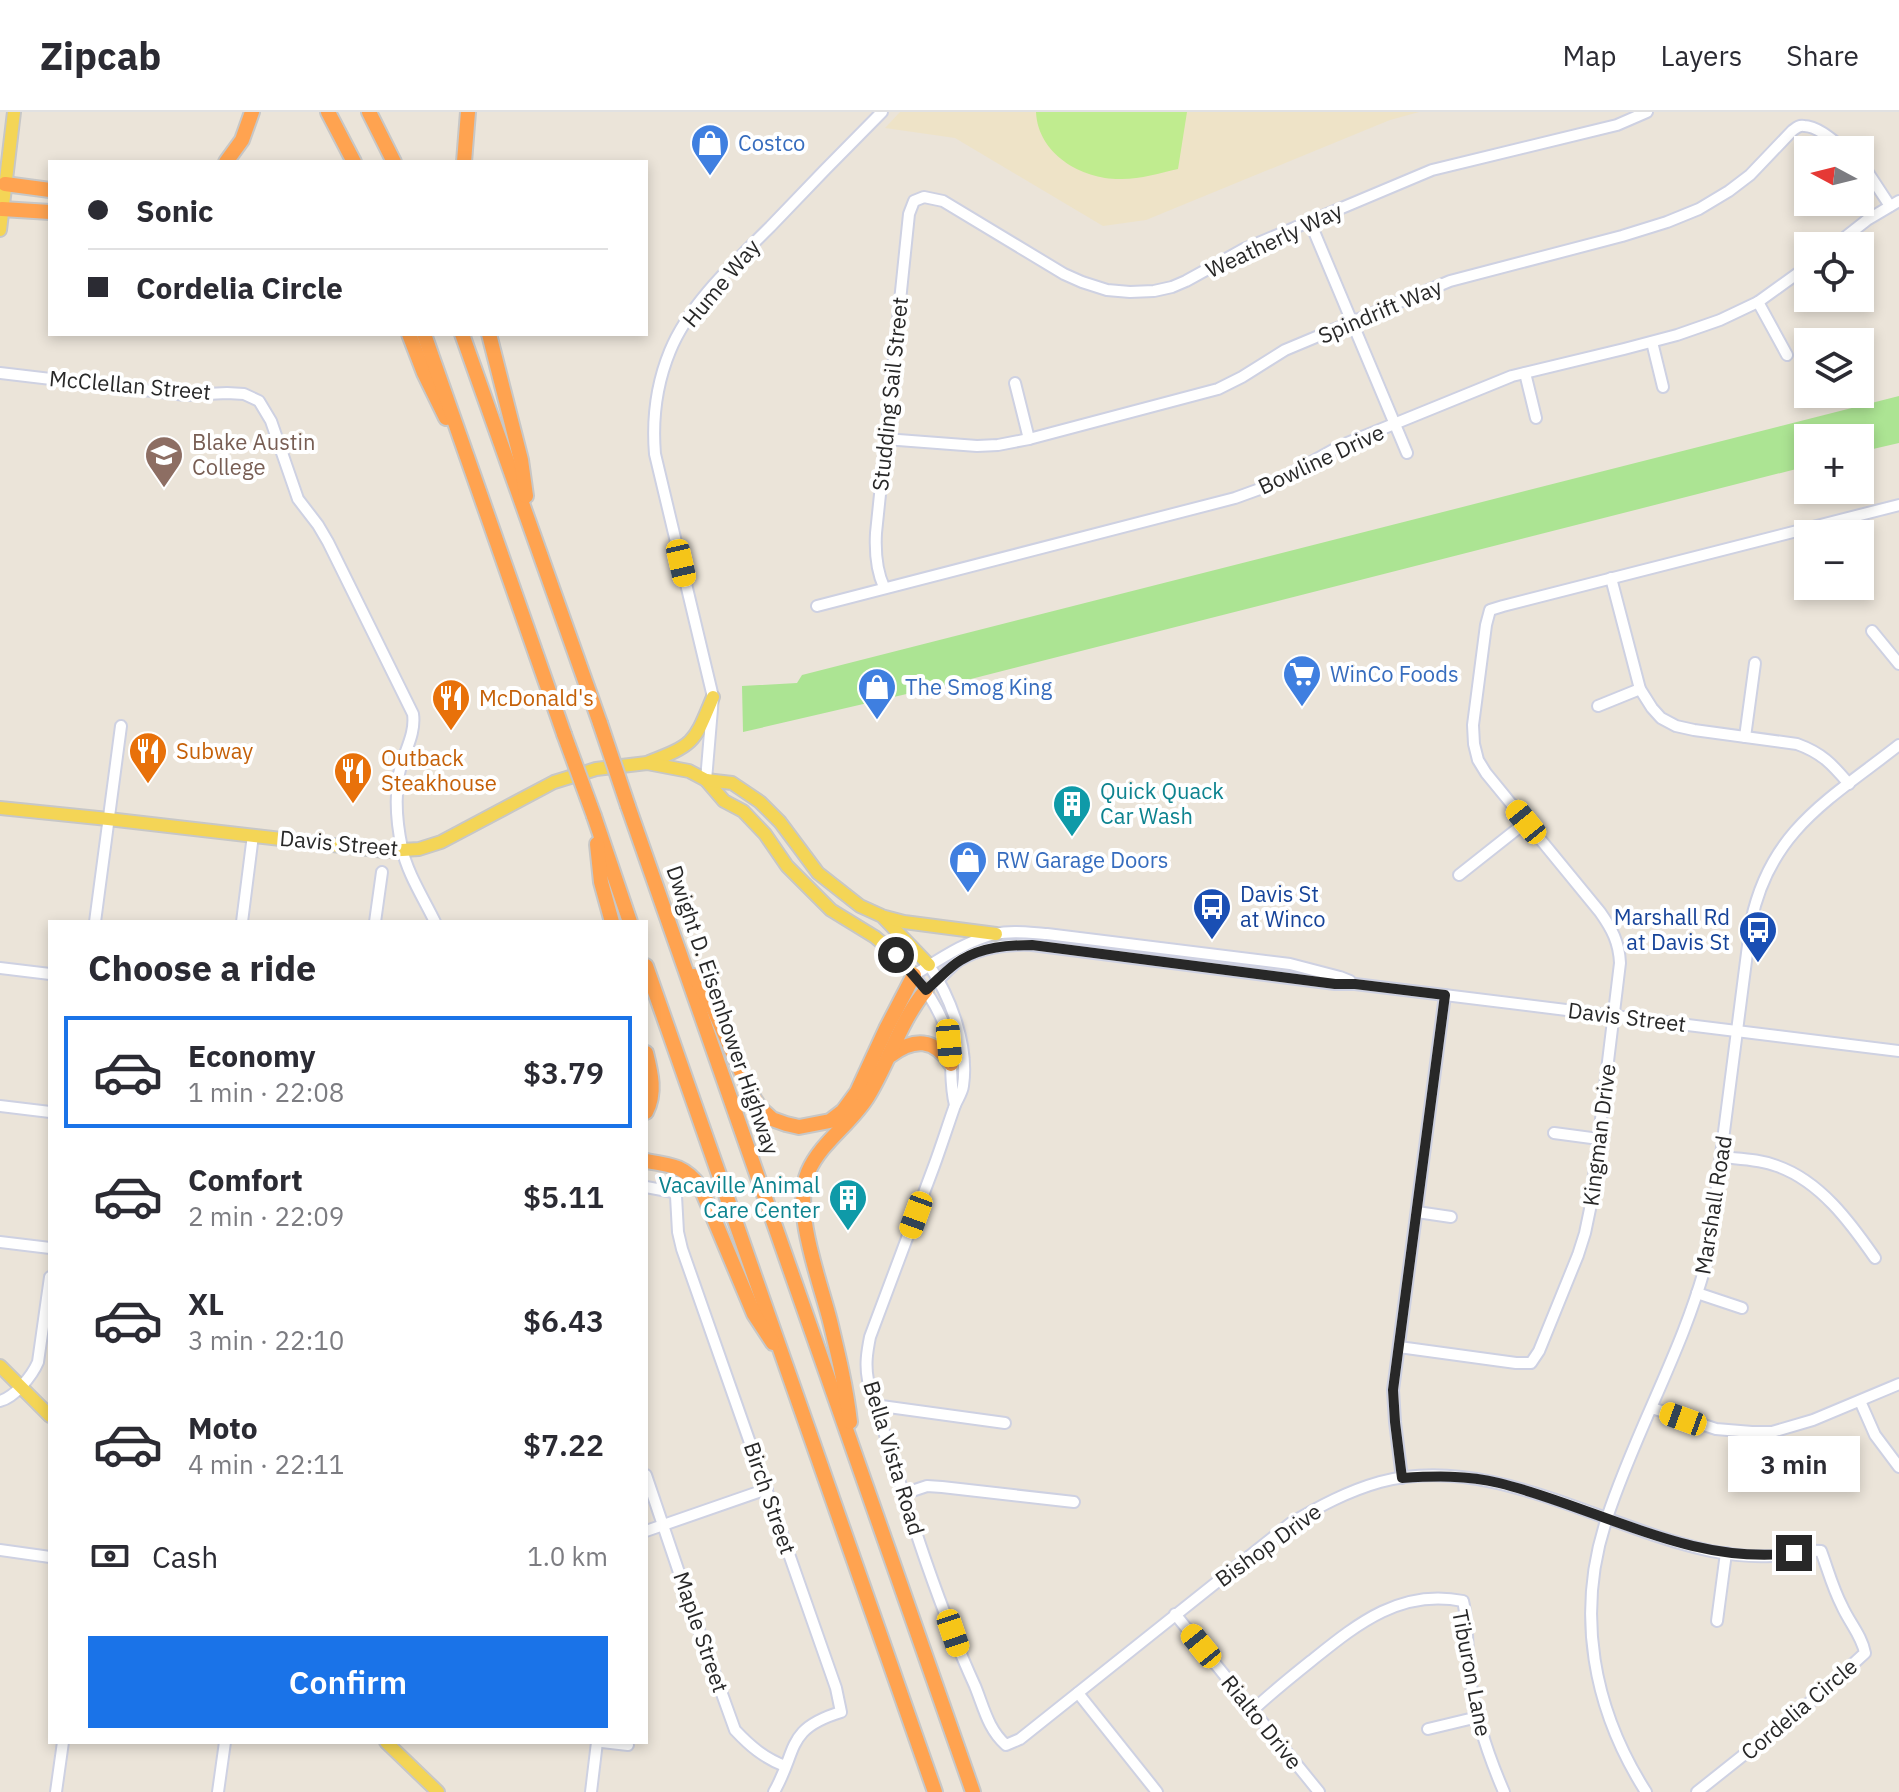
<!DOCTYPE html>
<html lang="en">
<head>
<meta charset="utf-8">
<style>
	:root { --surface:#fff; --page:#f2f2f3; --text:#2b2b33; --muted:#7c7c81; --line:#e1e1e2; --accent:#1a73e8 }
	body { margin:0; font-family:"IBM Plex Sans",sans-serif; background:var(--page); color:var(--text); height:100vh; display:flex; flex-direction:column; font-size:30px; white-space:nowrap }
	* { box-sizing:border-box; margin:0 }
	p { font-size:26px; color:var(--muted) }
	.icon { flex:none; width:44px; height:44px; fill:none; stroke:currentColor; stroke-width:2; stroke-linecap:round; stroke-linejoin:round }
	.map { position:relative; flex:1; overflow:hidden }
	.sheet { position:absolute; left:48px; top:808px; width:600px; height:824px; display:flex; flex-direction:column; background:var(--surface); border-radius:0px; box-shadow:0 4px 12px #0003 }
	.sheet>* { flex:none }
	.banner { position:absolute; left:48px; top:48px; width:600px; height:176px; border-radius:0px; box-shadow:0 4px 12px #0003; display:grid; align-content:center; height:176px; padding:0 40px; background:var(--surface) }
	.needle { width:52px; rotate:277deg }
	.buttons { position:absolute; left:1794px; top:24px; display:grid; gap:16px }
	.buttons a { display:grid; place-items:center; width:80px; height:80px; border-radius:0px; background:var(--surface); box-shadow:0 4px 12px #0003; font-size:40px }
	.end { position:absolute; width:36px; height:36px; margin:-18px; border:10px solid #282828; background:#fff; box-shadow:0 0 0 4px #fff }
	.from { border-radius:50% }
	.bubble { position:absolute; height:56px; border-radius:0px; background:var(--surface); box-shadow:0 4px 12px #0003; font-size:26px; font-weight:600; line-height:56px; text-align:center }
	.car { position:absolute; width:24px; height:48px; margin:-24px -12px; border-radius:10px; box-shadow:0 0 6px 2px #0007; background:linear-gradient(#f5c518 24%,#345 0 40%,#f5c518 0 76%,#345 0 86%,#f5c518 0) }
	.banner b { display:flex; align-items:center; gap:28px; height:76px; font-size:30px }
	.banner b+b { border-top:2px solid var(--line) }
	.banner i { width:20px; height:20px; background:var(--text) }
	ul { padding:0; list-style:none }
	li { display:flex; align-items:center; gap:24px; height:112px; margin:0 16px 12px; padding:0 24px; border:4px solid transparent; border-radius:0px }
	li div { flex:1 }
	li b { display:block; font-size:30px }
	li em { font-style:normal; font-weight:600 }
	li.active { border-color:var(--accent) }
	li>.icon { width:72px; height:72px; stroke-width:1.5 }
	h2 { padding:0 40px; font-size:36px; line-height:96px }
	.pay { display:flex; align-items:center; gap:20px; height:88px; padding:0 40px; font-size:30px }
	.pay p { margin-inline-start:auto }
	.action { display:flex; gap:16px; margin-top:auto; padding:16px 40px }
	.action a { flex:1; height:92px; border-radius:0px; background:var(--accent); color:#fff; font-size:32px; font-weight:600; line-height:92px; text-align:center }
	header { display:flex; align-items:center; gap:48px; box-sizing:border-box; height:112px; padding:0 40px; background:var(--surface); border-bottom:2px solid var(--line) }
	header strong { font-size:38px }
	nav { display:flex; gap:44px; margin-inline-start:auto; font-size:28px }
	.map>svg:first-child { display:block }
	.education { fill:#eee3c7 }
	.green { fill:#ace493 }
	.pitch { fill:#c0ec8f }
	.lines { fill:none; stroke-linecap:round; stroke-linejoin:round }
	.minor-casing { stroke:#ced1e2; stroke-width:14 }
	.major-casing { stroke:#c7c7c7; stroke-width:16 }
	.highway-casing { stroke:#c7c7c7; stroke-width:18 }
	.minor { stroke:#fff; stroke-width:10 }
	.major { stroke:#f4d556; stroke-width:12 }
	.highway { stroke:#ffa350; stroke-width:14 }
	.highway-bridge-casing { stroke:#c7c7c7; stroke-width:18; stroke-linecap:butt }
	.highway-bridge { stroke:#ffa350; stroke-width:14 }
	.route { stroke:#282828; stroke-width:10 }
	.labels { text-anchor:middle; stroke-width:8; stroke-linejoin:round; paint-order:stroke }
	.shop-label { font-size:22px; fill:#366cbe; stroke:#fff; text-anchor:start }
	.street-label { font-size:22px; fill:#282828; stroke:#fff }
	.education-label { font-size:22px; fill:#785e54; stroke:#fff; text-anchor:start }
	.food-label { font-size:22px; fill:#c56008; stroke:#fff; text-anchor:start }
	.culture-label { font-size:22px; fill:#0d838f; stroke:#fff; text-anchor:start }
	.transit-label { font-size:22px; fill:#164399; stroke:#fff; text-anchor:start }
</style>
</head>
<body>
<header>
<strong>Zipcab</strong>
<nav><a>Map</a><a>Layers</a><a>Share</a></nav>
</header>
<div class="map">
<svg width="1899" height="1680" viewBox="0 0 1899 1680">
	<rect width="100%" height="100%" fill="#ebe4d9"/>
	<polygon class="education" points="900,0 1419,0 1390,8 1146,108 1103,114 955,26 885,16"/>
	<polygon class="green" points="1899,284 1899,331 1860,340 1860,326 1808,326 1808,354 967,568 743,620 742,574 797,571 802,563"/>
	<path class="pitch" d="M 1036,0 L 1187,0 L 1178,57 C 1160,61 1141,67 1122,67 C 1083,68 1038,43 1036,0 Z"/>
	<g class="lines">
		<g class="minor-casing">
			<g id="minor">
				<polyline points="1860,52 1869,62 1890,94"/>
				<polyline points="1310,110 1407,341"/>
				<polyline points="1834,134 1867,108 1899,89"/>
				<polyline points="1758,190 1787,243"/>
				<polyline points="1652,230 1663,275"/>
				<path d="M 0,261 L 186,283 L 227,281 L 244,282 L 259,289 L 271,309 L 298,387 L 318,413 L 328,430 L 413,602 C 416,623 403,641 399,662 C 395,685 397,713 402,736 C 407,761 424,787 435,810"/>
				<polyline points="1525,261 1536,306"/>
				<polyline points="1015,271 1029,327"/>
				<path d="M 885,327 L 977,334 L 998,333 L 1029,327 L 1218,277 L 1242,265 L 1285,238 L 1450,169 L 1622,124 L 1667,110 L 1699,97 L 1729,79 L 1750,63 L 1792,19 C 1796,16 1799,13 1804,14 C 1818,14 1835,30 1845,38"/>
				<path d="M 1611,466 L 1640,577 L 1652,596 L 1661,606 L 1676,614 L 1694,618 L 1797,632 C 1822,641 1832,652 1849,672"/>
				<path d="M 884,475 C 876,458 875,440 876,421 L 909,102 L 914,89 L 924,85 L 943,89 L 1064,162 L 1082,170 L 1107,178 L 1130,180 L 1154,179 L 1172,175 L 1186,169 L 1244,137 L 1432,58 L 1617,13 L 1647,0"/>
				<polyline points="817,494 1235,386 1268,374 1340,334 1512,264 1624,237 1677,223 1720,208 1758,190 1808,154"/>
				<polyline points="1872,519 1899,552"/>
				<polyline points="1598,594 1640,577"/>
				<polyline points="1745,625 1755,551"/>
				<path d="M 706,668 L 713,585 L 655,342 C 652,306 656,273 670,239 C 689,192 734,151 770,115 C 807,76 844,38 882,0"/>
				<polyline points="1459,763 1526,710"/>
				<polyline points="95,810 121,614"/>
				<polyline points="242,810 253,723"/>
				<polyline points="375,810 382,760"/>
				<path d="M 929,853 C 951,886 969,934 963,974 C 962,982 956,989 954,996 C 947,1016 941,1035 934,1054 C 913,1111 891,1168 870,1225 C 867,1240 865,1253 868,1268 C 871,1288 880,1306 886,1326 C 912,1410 939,1495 975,1574 C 984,1596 988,1617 1006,1633 L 1020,1627 L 1291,1411 C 1320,1394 1348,1379 1380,1370 C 1490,1340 1605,1417 1711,1439 C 1731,1443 1753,1445 1772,1444 C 1788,1442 1805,1437 1821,1439 C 1828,1458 1833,1477 1842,1494 C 1849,1510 1862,1524 1865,1541 L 1819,1583 L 1697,1680"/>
				<polyline points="0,856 50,862"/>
				<path d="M 935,871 C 943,864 951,854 960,848 C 981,835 1008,832 1032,833 L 1335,872 L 1355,872 L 1899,939"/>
				<path d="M 955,993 C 950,974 952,956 950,936 C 947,909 930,883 914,863 C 940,847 966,829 995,822 C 1012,818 1031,821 1047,822 L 1290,852 L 1340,865 L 1350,869"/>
				<polyline points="0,994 50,1000"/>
				<polyline points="1554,1021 1599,1027"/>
				<path d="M 1722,1045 C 1740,1047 1759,1047 1777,1054 C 1820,1069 1850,1110 1875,1146"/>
				<path d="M 646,1075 L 673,1080 L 676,1084 L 678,1120 L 682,1137 L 836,1576 L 841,1600 C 785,1617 798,1638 774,1680"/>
				<polyline points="1417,1100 1451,1105"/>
				<polyline points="0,1130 50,1136"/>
				<polyline points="1697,1181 1742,1196"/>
				<path d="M 1399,1235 L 1516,1251 L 1531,1251 L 1539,1239 L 1578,1143 L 1585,1121 L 1590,1097 L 1620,851 C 1619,830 1612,817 1600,800 L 1486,661 L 1478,648 L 1474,632 L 1473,613 L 1486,513 L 1490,498 L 1503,494 L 1899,393"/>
				<path d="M 0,1289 C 15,1285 32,1264 38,1250 L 50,1165"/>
				<polyline points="1860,1289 1875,1323 1899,1355"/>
				<polyline points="874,1293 1005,1311"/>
				<polyline points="1652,1296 1716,1317 1752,1320 1772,1320 1813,1308 1899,1272"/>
				<path d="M 646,1363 L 690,1493 L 735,1618 C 750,1634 764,1646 785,1654"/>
				<polyline points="1402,1366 1395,1310 1393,1278 1445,883"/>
				<polyline points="903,1382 927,1374 942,1375 1074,1390"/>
				<polyline points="646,1419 767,1377"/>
				<polyline points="0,1438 50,1445"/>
				<polyline points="1175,1502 1319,1680"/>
				<polyline points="1717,1509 1726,1441"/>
				<polyline points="1078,1581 1157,1680"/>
				<path d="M 1253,1598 C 1271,1581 1291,1565 1311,1549 C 1356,1513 1400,1476 1463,1489 C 1469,1514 1466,1540 1470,1565 C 1475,1605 1488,1643 1504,1680"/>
				<polyline points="1428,1617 1478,1605"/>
				<polyline points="602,1630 628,1633"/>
				<polyline points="56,1680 63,1630"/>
				<polyline points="218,1680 225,1630"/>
				<polyline points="591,1680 597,1630"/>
				<path d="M 1646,1680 C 1593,1597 1575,1501 1607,1406 C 1636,1317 1685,1235 1708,1144 L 1751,810 C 1770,718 1830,687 1899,633"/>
			</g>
		</g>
		<g class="major-casing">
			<g id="major">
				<polyline points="0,118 14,0"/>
				<path d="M 649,650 C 696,632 694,630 713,585"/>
				<polyline points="706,668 724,689 743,699 765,722 787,754 831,798 875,825 895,842 914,863"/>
				<polyline points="0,696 108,707 385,739 419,737 441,730 554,670 596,657 647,651 689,659 706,668 732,671 760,690 780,710 818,761 860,794 882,804 929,853"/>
				<polyline points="885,805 904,810 996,822"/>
				<polyline points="0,1254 50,1304"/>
				<polyline points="386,1630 438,1680"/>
			</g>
		</g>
		<g class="highway-casing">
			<g id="highway">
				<polyline points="328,0 354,50"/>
				<polyline points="369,0 394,50"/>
				<polyline points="226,50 242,28 252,0"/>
				<polyline points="464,50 468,0"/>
				<polyline points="5,72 50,78"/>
				<polyline points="2,97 50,100"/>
				<polyline points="409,222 424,261 446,306"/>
				<polyline points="424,222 564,622"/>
				<polyline points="462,222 600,611"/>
				<polyline points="489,222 521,348 526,384"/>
				<polyline points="628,694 973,1680"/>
				<polyline points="594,704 630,810"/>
				<polyline points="597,732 601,770 612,810"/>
				<polyline points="646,854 935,1680"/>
				<polyline points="694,864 710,889 750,980 760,996 772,1007 786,1012 799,1015 830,1009 843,999 857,980 886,917 914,863"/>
				<path d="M 646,941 C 651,961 656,981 646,1000"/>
				<path d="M 891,943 C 914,926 934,926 951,952"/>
				<path d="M 646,1049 C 672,1053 685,1054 701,1076 L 754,1202 L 773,1231"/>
				<path d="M 850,1310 C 846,1275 838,1242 830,1209 C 820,1169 792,1098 808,1060 C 821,1030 851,1012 868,984 C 889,950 900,909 926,878"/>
			</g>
		</g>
		<use href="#minor" class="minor"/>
		<use href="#major" class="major"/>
		<use href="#highway" class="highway"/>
		<g class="highway-bridge-casing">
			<g id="highway-bridge">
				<polyline points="600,611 628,694"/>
				<polyline points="564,622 594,704"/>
			</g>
		</g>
		<use href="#highway-bridge" class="highway-bridge"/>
	</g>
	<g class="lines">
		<path class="route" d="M 896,843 L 926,878 C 937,869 949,855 961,848 C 982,835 1008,833 1032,833 L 1335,872 L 1355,872 L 1445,883 L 1393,1278 L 1395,1310 L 1402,1366 C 1434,1364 1467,1363 1499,1371 C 1598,1395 1689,1454 1794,1441"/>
	</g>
	<defs>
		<g id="shop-pin" transform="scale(2)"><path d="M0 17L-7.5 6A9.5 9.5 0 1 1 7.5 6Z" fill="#3f7fe0" stroke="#fff"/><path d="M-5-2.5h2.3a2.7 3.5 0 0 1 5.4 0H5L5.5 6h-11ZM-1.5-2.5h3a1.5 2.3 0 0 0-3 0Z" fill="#fff"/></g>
		<g id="university-pin" transform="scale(2)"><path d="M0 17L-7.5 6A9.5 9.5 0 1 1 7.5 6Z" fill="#8d6e63" stroke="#fff"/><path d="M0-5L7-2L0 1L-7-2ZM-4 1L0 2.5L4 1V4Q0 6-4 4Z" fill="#fff"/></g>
		<g id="supermarket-pin" transform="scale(2)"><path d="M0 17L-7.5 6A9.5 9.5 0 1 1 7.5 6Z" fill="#3f7fe0" stroke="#fff"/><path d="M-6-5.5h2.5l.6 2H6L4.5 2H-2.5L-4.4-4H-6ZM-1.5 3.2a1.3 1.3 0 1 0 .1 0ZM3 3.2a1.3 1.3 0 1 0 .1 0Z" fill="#fff"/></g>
		<g id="restaurant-pin" transform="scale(2)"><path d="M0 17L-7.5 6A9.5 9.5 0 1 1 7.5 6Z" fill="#e8710a" stroke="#fff"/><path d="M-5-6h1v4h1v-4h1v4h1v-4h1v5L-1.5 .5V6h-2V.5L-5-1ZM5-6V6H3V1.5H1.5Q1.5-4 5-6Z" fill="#fff"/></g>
		<g id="building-pin" transform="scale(2)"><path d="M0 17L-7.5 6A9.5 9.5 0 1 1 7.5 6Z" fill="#0f9aa8" stroke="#fff"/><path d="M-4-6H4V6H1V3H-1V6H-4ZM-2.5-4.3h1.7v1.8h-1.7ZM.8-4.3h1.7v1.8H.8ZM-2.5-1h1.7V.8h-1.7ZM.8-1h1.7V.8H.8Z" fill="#fff"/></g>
		<g id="bus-pin" transform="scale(2)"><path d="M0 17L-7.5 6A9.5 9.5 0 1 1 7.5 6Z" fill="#1a4fb4" stroke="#fff"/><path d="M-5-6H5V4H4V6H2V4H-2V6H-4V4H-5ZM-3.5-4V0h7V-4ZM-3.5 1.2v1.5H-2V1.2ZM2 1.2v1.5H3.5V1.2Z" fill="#fff"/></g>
	</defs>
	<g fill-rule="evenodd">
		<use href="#shop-pin" x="710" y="31"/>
		<use href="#university-pin" x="164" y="343"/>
		<use href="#supermarket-pin" x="1302" y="562"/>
		<use href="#shop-pin" x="877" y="575"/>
		<use href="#restaurant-pin" x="451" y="586"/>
		<use href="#restaurant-pin" x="148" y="639"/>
		<use href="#restaurant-pin" x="353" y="659"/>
		<use href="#building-pin" x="1072" y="692"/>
		<use href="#shop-pin" x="968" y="748"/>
		<use href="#bus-pin" x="1212" y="795"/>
		<use href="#bus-pin" x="1758" y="818"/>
		<use href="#building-pin" x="848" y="1086"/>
	</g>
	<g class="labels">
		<g class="shop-label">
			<text x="738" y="39">Costco</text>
			<text x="1330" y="570">WinCo Foods</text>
			<text x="905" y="583">The Smog King</text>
			<text x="996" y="756">RW Garage Doors</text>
		</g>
		<g class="street-label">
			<text transform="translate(1274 128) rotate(-25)" y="8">Weatherly Way</text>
			<text transform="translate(721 171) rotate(-50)" y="8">Hume Way</text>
			<text transform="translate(1380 199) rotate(-23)" y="8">Spindrift Way</text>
			<text transform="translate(130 273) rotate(5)" y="8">McClellan Street</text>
			<text transform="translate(890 282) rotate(-84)" y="8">Studding Sail Street</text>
			<text transform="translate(1321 347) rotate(-25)" y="8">Bowline Drive</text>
			<text transform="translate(339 731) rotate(5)" y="8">Davis Street</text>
			<text transform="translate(723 898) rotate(71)" y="8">Dwight D. Eisenhower Highway</text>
			<text transform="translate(1627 905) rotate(7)" y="8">Davis Street</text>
			<text transform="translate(1599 1023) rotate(-83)" y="8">Kingman Drive</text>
			<text transform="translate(1713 1093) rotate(-81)" y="8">Marshall Road</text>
			<text transform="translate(894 1346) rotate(73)" y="8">Bella Vista Road</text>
			<text transform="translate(770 1386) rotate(71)" y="8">Birch Street</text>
			<text transform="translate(1268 1433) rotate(-36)" y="8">Bishop Drive</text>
			<text transform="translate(701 1520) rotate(71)" y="8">Maple Street</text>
			<text transform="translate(1472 1561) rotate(79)" y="8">Tiburon Lane</text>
			<text transform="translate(1799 1597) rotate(-40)" y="8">Cordelia Circle</text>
			<text transform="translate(1262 1610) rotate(51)" y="8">Rialto Drive</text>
		</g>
		<g class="education-label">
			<text x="192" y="338">Blake Austin<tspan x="192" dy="25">College</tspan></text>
		</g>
		<g class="food-label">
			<text x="479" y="594">McDonald's</text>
			<text x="176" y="647">Subway</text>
			<text x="381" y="654">Outback<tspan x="381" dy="25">Steakhouse</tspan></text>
		</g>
		<g class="culture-label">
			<text x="1100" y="687">Quick Quack<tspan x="1100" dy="25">Car Wash</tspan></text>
			<text x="820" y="1081" text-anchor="end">Vacaville Animal<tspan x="820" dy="25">Care Center</tspan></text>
		</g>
		<g class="transit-label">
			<text x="1240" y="790">Davis St<tspan x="1240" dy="25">at Winco</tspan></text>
			<text x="1730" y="813" text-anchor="end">Marshall Rd<tspan x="1730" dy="25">at Davis St</tspan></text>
		</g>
	</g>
</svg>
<div class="buttons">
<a><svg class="needle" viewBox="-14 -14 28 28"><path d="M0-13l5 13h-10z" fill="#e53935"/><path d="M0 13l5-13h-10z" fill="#7c7c81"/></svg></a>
<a><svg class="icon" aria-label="locate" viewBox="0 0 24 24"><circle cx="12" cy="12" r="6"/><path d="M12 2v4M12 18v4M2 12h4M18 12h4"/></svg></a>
<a><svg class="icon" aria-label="layers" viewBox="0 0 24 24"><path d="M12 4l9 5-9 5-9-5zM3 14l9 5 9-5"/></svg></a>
<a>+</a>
<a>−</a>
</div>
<i class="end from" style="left:896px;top:843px"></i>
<i class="end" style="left:1794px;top:1441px"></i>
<div class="bubble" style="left:1728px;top:1324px;width:132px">3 min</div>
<i class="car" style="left:681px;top:451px;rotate:167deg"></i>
<i class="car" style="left:1526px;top:710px;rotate:321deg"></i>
<i class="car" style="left:949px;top:931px;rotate:175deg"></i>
<i class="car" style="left:916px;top:1103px;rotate:200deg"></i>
<i class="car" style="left:1683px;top:1307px;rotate:290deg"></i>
<i class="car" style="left:953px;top:1521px;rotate:161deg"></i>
<i class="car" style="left:1201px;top:1534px;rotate:321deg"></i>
<div class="banner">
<b><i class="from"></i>Sonic</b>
<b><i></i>Cordelia Circle</b>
</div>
<section class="sheet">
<h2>Choose a ride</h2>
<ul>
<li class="active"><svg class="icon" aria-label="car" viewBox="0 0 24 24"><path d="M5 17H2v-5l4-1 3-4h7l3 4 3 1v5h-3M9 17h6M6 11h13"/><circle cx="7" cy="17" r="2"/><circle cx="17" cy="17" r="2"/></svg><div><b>Economy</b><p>1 min · 22:08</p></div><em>$3.79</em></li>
<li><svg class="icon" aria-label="car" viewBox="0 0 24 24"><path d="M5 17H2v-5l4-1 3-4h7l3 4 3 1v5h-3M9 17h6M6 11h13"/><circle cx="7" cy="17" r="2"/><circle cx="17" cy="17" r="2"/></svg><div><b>Comfort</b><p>2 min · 22:09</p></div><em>$5.11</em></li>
<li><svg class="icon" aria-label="car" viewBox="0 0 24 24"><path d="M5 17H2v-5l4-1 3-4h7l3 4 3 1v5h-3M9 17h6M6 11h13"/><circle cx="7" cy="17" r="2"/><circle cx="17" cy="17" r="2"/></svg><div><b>XL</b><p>3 min · 22:10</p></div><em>$6.43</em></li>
<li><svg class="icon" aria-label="car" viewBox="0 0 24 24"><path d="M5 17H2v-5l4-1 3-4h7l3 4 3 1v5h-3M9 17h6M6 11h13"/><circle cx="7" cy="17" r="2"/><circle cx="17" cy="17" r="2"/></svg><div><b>Moto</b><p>4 min · 22:11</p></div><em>$7.22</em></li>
</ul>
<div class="pay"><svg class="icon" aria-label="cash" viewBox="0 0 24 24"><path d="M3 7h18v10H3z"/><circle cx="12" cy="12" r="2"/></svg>Cash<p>1.0 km</p></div>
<div class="action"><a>Confirm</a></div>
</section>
</div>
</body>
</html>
